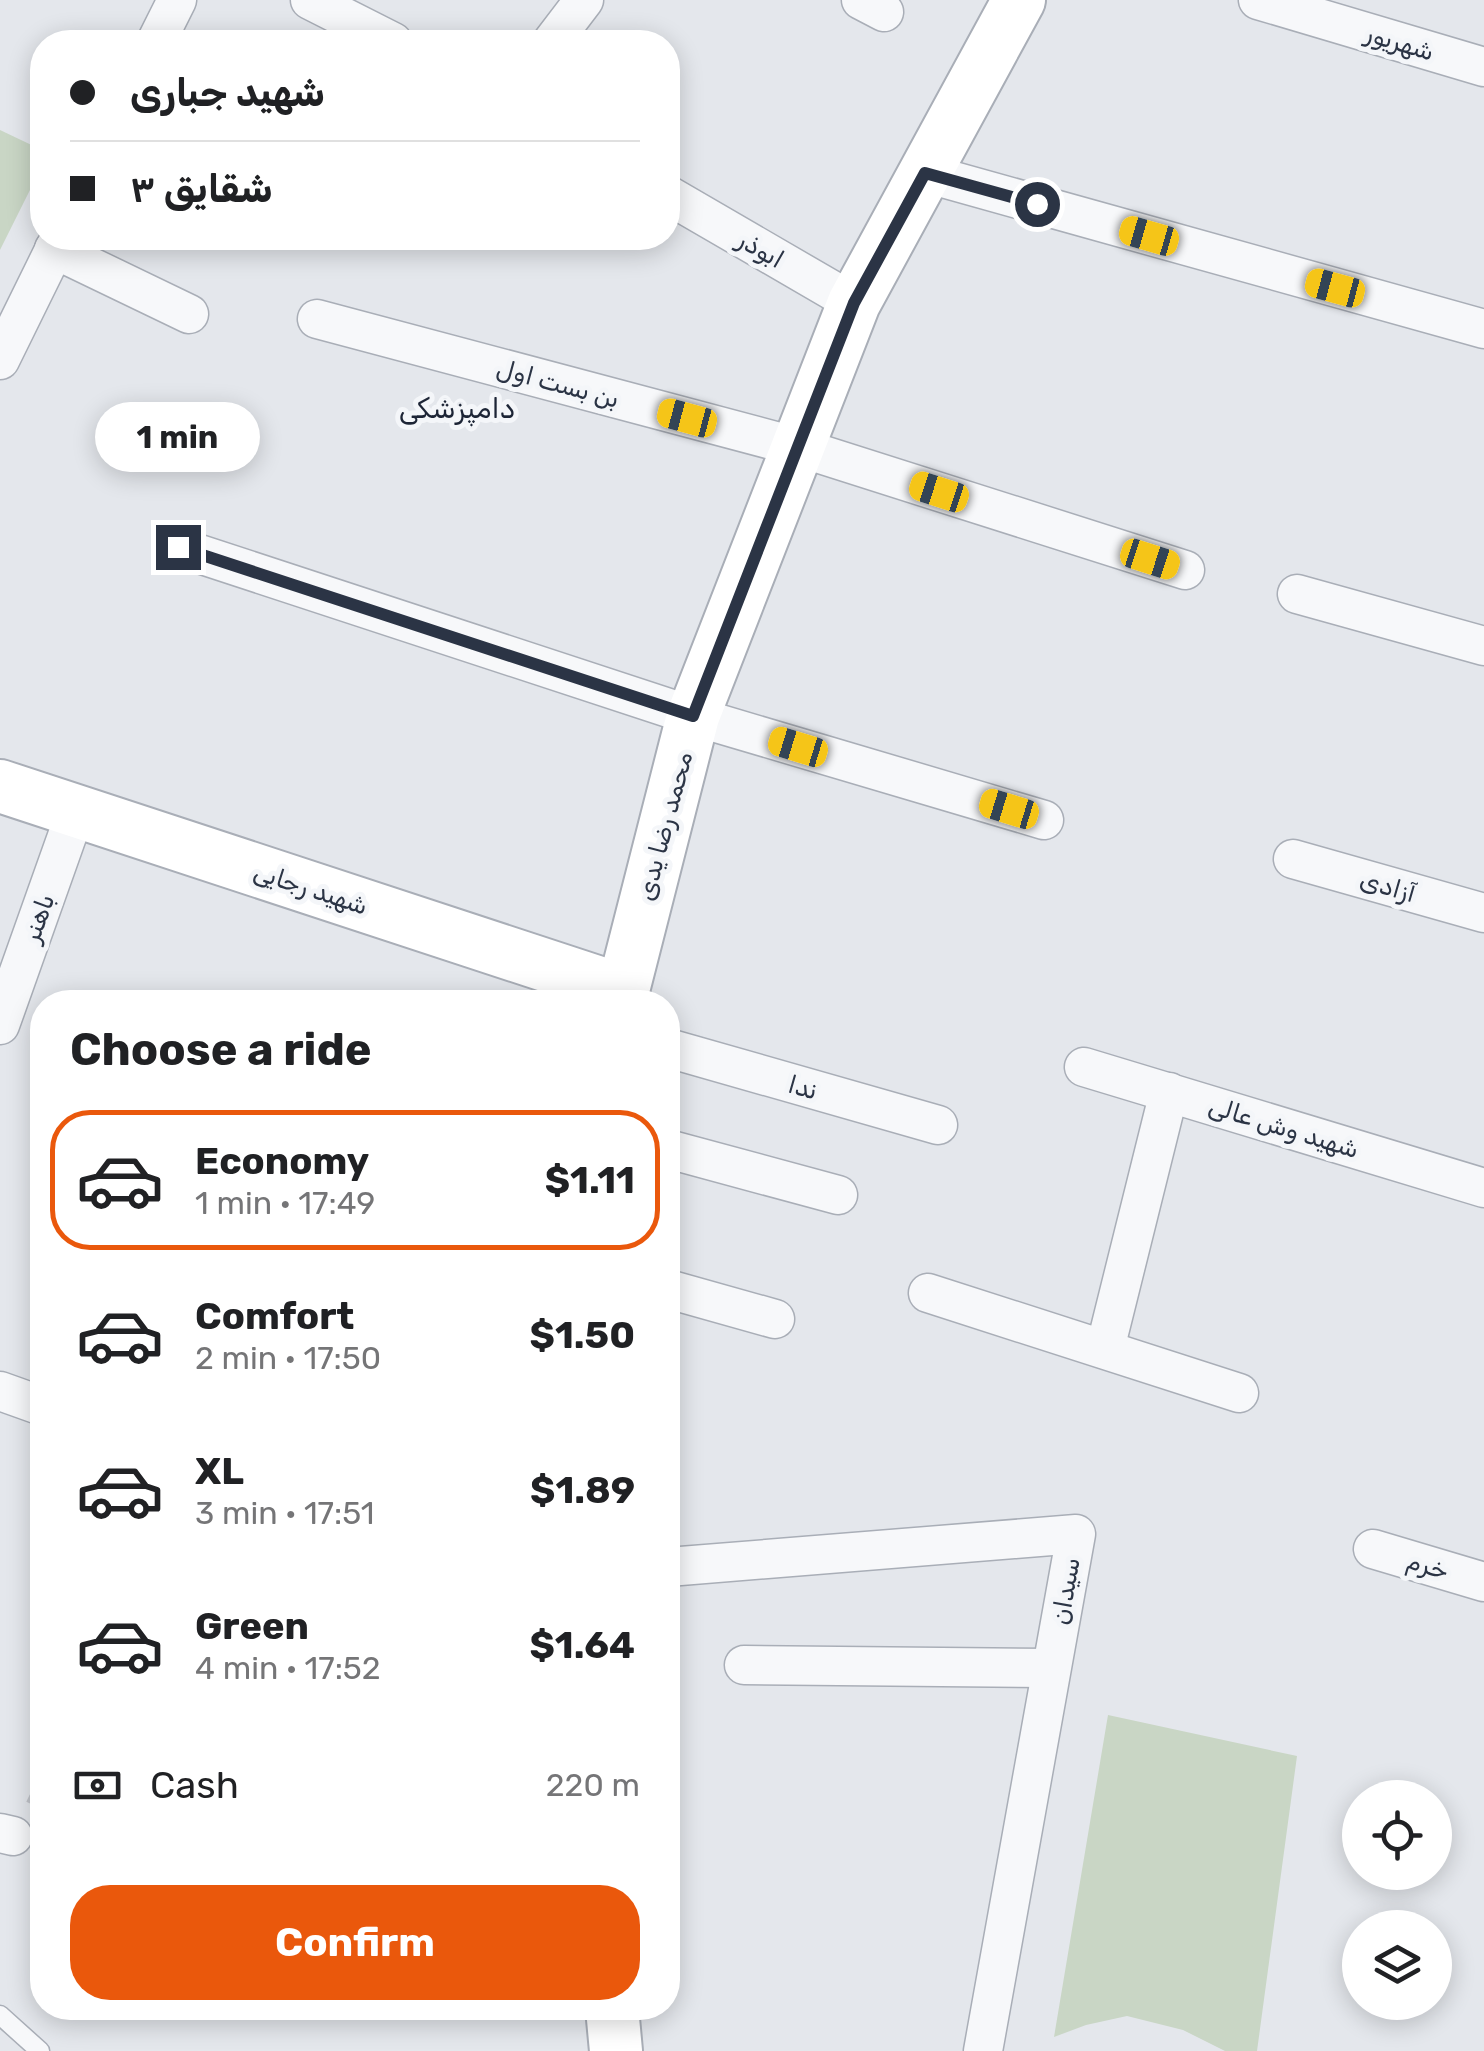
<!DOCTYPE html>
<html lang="en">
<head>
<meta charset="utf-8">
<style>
	:root { --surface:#fff; --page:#f6f6f6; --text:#202124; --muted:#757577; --line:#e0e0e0; --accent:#ea580c }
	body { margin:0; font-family:Rubik,Cairo,sans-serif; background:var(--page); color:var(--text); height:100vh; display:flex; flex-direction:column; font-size:38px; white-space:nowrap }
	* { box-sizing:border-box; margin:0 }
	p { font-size:32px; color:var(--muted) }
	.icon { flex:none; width:55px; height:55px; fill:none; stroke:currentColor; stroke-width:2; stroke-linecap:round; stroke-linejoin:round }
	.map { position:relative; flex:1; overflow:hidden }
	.drawer { position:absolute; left:30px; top:990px; width:650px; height:1030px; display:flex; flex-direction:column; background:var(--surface); border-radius:40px; box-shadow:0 5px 25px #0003 }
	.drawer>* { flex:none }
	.hud { position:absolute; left:30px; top:30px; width:650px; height:220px; border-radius:40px; box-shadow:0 5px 25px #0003; display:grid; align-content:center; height:220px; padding:0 40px; background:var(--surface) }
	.controls { position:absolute; left:1342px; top:1780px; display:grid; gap:20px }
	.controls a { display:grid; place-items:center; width:110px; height:110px; border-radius:50%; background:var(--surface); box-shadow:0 5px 25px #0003; font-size:50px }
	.end { position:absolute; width:45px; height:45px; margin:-22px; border:12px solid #2b3445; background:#fff; box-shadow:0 0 0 5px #fff }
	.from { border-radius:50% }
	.bubble { position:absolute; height:70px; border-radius:35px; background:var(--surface); box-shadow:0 5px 25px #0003; font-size:32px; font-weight:700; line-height:70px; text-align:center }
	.car { position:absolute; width:30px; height:60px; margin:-30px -15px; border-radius:12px; box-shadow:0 0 8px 2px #0007; background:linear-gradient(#f5c518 24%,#345 0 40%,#f5c518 0 76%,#345 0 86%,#f5c518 0) }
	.hud b { display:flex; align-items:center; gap:35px; height:95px; font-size:38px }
	.hud b+b { border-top:2px solid var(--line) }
	.hud i { width:25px; height:25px; background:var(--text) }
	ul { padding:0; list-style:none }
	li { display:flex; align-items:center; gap:30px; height:140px; margin:0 20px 15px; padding:0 20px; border:5px solid transparent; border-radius:40px }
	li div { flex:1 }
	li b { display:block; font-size:38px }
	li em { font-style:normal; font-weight:700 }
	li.selected { border-color:var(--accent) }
	li>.icon { width:90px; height:90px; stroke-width:1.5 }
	h2 { padding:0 40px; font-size:45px; line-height:120px }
	.pay { display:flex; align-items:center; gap:25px; height:110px; padding:0 40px; font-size:38px }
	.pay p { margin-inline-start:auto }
	.action { display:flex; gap:20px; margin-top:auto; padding:20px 40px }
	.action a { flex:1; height:115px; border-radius:40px; background:var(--accent); color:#fff; font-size:40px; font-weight:700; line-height:115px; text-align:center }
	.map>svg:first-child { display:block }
	.green { fill:#c9d6c5 }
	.building { fill:#bbc0ca }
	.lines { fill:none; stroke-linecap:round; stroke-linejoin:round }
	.service-casing { stroke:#a9aeb7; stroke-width:21 }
	.minor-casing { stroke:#a9aeb7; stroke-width:41 }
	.secondary-casing { stroke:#a9aeb7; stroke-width:56 }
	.path { stroke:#c2c5cb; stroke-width:6; stroke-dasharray:8 8; stroke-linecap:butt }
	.service { stroke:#f7f8fa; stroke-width:18 }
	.minor { stroke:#f7f8fa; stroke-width:38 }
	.secondary { stroke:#fff; stroke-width:52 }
	.route { stroke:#2b3445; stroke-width:12 }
	.labels { text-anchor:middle; stroke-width:10; stroke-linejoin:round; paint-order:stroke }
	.street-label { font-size:25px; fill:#2b3445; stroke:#f4f6f9 }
	.neighbourhood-label { font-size:28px; fill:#1d2536; stroke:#f4f6f9 }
</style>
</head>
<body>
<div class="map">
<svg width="1484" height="2051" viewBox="0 0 1484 2051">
	<rect width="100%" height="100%" fill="#e4e7ec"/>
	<g class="green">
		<polygon points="0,130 42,150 42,166 0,250"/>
		<polygon points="1108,1715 1297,1756 1257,2051 1225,2051 1183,2030 1127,2016 1086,2025 1054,2037"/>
	</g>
	<polygon class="building" points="41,1816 42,1817 42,1856 33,1851"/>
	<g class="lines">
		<g class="service-casing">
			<polyline id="service" points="0,2015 40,2051"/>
		</g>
		<g class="minor-casing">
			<g id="minor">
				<polyline points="310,0 393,42"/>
				<polyline points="861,0 884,12"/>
				<polyline points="1258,0 1484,67"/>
				<polyline points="156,42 177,0"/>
				<polyline points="552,42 584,0"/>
				<polyline points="925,173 1484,329"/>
				<polyline points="668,195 854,303"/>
				<polyline points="54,249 189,314"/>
				<polyline points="317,319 798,447 1185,570"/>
				<polyline points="0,360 60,238"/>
				<polyline points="178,547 693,716 1044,820"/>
				<polyline points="1297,594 1484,646"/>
				<polyline points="1293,859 1484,913"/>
				<polyline points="0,1025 76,811"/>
				<polyline points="668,1048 938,1125"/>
				<polyline points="1084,1067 1484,1188"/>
				<polyline points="668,1149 838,1195"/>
				<polyline points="668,1289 775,1319"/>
				<polyline points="928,1293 1239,1393"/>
				<polyline points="1105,1349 1169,1092"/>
				<polyline points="0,1391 42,1406"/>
				<polyline points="1373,1549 1484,1582"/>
				<polyline points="668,1567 1076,1534 983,2051"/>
				<polyline points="744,1665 1051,1668"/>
				<polyline points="0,1833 13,1836"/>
			</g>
		</g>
		<g class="secondary-casing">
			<g id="secondary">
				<polyline points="0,786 621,990"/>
				<polyline points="620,1002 693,716 854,303 1019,0"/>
				<polyline points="612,2008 616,2051"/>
			</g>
		</g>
		<polyline class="path" points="29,1803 42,1776"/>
		<use href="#service" class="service"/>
		<use href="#minor" class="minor"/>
		<use href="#secondary" class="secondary"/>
	</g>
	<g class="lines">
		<polyline class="route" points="178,547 693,716 854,303 925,173 1037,204"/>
	</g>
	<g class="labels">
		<g class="street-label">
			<text transform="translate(1400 42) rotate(17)" y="9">شهریور</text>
			<text transform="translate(761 249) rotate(30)" y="9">ابوذر</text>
			<text transform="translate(558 383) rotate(15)" y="9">بن بست اول</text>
			<text transform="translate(664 826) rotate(-75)" y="9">محمد رضا یدی</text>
			<text transform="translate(1388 886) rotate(16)" y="9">آزادی</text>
			<text transform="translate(311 888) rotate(18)" y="9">شهید رجایی</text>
			<text transform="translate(38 918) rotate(-70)" y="9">باهنر</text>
			<text transform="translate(803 1087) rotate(16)" y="9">ندا</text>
			<text transform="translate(1284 1127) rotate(17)" y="9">شهید وش عالی</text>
			<text transform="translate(1428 1565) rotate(16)" y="9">خرم</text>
			<text transform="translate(1065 1591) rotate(-80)" y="9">سیدان</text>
		</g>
		<g class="neighbourhood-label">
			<text x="457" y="418">دامپزشکی</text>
		</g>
	</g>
</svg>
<div class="controls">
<a><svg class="icon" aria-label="locate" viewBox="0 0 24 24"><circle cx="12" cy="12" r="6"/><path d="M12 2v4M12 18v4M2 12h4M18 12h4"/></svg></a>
<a><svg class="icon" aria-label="layers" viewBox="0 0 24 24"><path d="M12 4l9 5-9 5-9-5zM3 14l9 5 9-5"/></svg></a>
</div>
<i class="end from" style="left:1037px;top:204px"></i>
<i class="end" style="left:178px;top:547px"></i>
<div class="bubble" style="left:95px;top:402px;width:165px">1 min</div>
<i class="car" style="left:1149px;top:236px;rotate:286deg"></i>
<i class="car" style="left:1335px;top:288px;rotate:285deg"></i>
<i class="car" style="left:687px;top:418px;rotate:285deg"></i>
<i class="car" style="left:939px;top:492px;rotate:288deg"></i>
<i class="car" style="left:1150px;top:559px;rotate:108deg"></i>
<i class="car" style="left:798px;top:747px;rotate:287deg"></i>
<i class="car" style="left:1009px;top:809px;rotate:287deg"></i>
<div class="hud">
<b><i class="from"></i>شهید جباری</b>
<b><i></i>شقایق ۳</b>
</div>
<section class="drawer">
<h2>Choose a ride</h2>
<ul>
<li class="selected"><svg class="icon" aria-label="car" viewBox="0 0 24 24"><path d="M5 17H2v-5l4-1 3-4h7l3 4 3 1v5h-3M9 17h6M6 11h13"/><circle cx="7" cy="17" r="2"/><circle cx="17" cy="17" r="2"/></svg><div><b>Economy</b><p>1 min · 17:49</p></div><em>$1.11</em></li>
<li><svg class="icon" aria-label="car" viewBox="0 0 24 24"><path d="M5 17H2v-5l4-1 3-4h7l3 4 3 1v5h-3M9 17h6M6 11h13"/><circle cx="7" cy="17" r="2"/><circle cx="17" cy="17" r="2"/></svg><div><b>Comfort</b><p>2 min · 17:50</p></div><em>$1.50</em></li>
<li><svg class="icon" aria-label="car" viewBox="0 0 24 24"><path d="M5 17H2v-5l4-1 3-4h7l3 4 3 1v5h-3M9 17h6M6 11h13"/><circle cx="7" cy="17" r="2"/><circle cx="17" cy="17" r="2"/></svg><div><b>XL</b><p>3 min · 17:51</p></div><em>$1.89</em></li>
<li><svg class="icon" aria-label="car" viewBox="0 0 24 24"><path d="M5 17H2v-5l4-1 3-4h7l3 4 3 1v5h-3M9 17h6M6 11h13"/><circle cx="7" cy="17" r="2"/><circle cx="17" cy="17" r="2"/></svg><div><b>Green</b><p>4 min · 17:52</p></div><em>$1.64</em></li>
</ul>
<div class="pay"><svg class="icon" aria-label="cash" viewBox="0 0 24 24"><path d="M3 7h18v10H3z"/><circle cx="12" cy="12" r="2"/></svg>Cash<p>220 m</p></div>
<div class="action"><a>Confirm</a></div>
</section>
</div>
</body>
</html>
